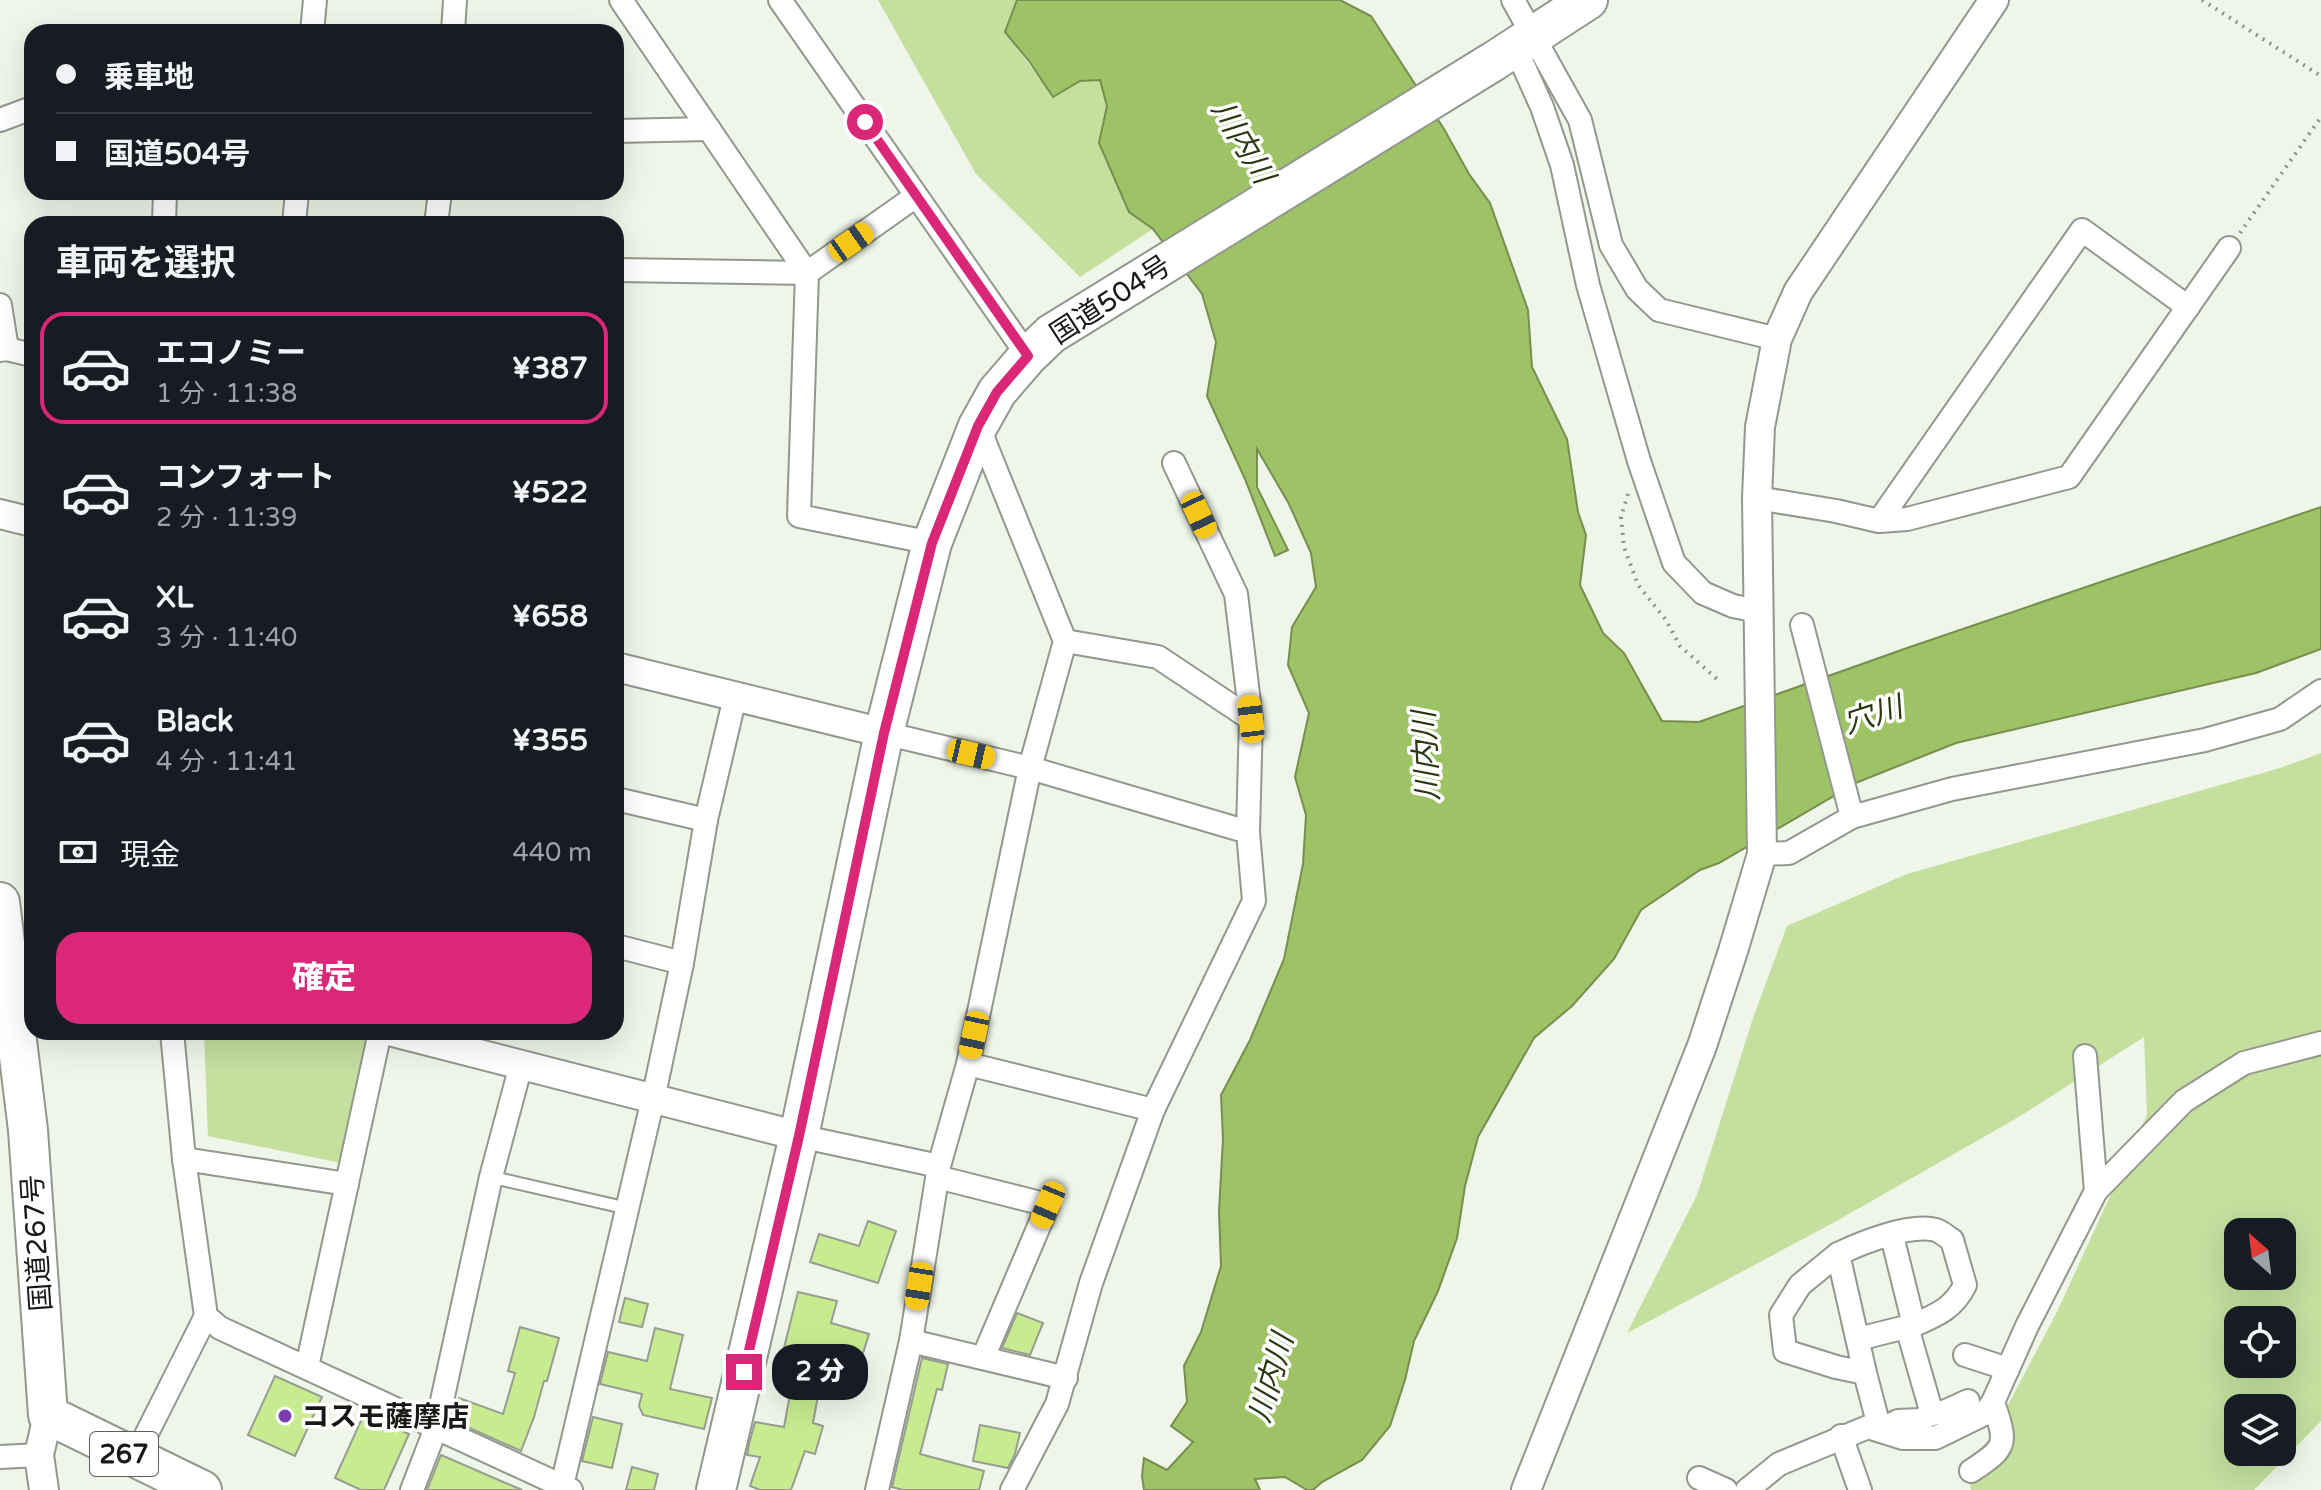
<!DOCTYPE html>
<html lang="ja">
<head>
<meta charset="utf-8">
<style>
	:root { --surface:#171b24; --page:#242831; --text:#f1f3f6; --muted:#9ea1a6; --line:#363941; --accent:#db2777 }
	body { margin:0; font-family:"Varela Round","Noto Sans JP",sans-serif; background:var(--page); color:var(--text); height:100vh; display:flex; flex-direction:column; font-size:30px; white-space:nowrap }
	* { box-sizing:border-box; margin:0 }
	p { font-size:26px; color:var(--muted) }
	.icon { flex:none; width:44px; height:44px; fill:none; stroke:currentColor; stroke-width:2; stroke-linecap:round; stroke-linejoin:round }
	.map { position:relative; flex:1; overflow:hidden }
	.drawer { position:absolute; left:24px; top:216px; width:600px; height:824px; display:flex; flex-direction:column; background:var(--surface); border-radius:24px; box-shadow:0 8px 32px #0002 }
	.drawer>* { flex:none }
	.guide { position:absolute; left:24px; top:24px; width:600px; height:176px; border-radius:24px; box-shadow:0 8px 32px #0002; display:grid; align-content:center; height:176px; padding:0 32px; background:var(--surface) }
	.needle { width:52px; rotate:332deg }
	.controls { position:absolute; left:2224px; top:1218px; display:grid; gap:16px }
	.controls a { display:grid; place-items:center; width:72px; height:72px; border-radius:16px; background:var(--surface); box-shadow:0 8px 32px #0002; font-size:40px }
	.end { position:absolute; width:36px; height:36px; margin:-18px; border:10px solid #db2777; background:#fff; box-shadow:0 0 0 4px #fff }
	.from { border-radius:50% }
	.bubble { position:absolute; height:56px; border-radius:24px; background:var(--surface); box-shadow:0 8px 32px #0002; font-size:26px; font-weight:800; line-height:56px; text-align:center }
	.car { position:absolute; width:24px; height:48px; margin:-24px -12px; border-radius:10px; box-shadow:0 0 6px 2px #0007; background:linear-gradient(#f5c518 24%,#345 0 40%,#f5c518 0 76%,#345 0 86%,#f5c518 0) }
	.guide b { display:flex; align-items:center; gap:28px; height:76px; font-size:30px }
	.guide b+b { border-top:2px solid var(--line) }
	.guide i { width:20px; height:20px; background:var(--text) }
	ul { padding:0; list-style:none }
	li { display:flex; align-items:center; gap:24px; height:112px; margin:0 16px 12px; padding:0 16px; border:4px solid transparent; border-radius:24px }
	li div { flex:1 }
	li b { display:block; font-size:30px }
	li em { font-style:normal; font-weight:800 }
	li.on { border-color:var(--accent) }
	li>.icon { width:72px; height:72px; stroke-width:1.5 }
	h2 { padding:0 32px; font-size:36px; line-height:96px }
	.pay { display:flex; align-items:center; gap:20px; height:88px; padding:0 32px; font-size:30px }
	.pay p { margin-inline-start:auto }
	.action { display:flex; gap:16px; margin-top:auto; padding:16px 32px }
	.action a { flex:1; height:92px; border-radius:24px; background:var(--accent); color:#fff; font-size:32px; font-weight:800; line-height:92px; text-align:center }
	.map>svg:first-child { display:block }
	.green { fill:#c4df9e; fill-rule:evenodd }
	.water { fill:#9ec266; stroke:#768f4e; stroke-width:2 }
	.building { fill:#c7ec8f; stroke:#989d91; stroke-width:2 }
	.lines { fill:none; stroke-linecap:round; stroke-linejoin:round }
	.service-casing { stroke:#92988c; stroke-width:15 }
	.minor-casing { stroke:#92988c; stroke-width:26 }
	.tertiary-casing { stroke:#92988c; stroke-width:32 }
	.trunk-casing { stroke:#92988c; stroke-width:42 }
	.path { stroke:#8d9189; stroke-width:4; stroke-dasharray:2 6; stroke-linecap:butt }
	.service { stroke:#fff; stroke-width:11 }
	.minor { stroke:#fff; stroke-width:22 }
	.tertiary { stroke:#fff; stroke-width:28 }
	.trunk { stroke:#fff; stroke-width:38 }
	.route { stroke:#db2777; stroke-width:10 }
	.poi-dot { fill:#7d3cb1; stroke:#fff; stroke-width:3 }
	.labels { text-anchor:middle; stroke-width:7; stroke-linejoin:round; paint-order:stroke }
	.shield { fill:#fff; stroke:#5d5e5b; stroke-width:2 }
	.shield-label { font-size:26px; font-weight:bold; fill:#171915 }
	.street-label { font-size:28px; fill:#171915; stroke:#fff }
	.poi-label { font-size:28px; font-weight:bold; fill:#171915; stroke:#fff; text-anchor:start }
	.water-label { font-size:30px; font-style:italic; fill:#2b3913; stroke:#fff }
</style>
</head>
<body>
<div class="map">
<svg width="2321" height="1490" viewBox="0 0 2321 1490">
	<rect width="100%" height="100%" fill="#eff5e8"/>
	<g class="green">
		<polygon points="878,0 1017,0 1005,32 1053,96 1080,81 1100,80 1107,106 1099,143 1128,212 1153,229 1080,277 976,174"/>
		<path d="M 2321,753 L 2321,1421 L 2254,1490 L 1971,1490 L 1969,1479 L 2057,1312 L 2147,1115 L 2144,1037 L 2017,1118 L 1833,1223 L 1627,1333 L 1697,1195 L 1753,1018 L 1787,926 L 1907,874 L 2280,768 ZM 2238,1232 L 2282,1232 L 2282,1276 L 2238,1276 ZM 2238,1320 L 2282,1320 L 2282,1364 L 2238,1364 ZM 2238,1408 L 2282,1408 L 2282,1452 L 2238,1452 Z"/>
		<polygon points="204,1032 352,1032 370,1038 341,1163 208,1136"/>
	</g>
	<polygon class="water" points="1017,0 1340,0 1371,16 1444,129 1469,174 1490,203 1528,310 1532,367 1567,439 1578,512 1586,535 1580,585 1603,633 1624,653 1662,721 1699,722 1907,648 2321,507 2321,649 2256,673 1956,743 1858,782 1719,863 1700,870 1641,910 1614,959 1572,1006 1534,1038 1478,1137 1465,1186 1457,1238 1438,1291 1414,1341 1405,1380 1390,1426 1362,1460 1322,1482 1313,1490 1307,1490 1285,1477 1255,1479 1260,1490 1144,1490 1142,1476 1144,1458 1167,1470 1193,1442 1171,1426 1187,1402 1184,1366 1201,1332 1221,1266 1219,1212 1223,1139 1221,1095 1250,1040 1284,959 1303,864 1306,815 1295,777 1309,713 1288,665 1292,627 1316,587 1311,553 1289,504 1257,449 1257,487 1288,550 1275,556 1245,479 1207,396 1216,342 1202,294 1153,229 1129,212 1099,143 1107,106 1100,80 1080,81 1053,97 1029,61 1005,32"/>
	<g class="building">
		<polygon points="868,1221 896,1231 878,1283 810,1262 819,1234 859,1246"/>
		<polygon points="798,1292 837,1301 831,1323 869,1334 859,1366 825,1357 813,1423 823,1426 815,1454 805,1451 791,1490 760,1490 750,1486 760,1457 747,1455 749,1444 755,1422 784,1427 798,1351 784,1348"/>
		<polygon points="625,1298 648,1304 642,1327 619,1322"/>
		<polygon points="1017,1313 1043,1323 1030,1355 1002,1348"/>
		<polygon points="520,1327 559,1338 547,1381 544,1381 534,1417 521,1451 452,1420 459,1398 503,1414 515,1373 508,1371"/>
		<polygon points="655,1328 683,1335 670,1389 712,1398 704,1429 643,1415 639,1406 642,1394 600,1384 608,1352 647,1361"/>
		<polygon points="922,1358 948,1364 942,1390 937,1389 920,1454 984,1471 979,1490 903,1490 892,1487"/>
		<polygon points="275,1376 322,1397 295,1456 248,1435"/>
		<polygon points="364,1414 409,1434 384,1490 361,1490 335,1478"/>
		<polygon points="593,1417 622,1424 612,1468 582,1461"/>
		<polygon points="980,1425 1020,1433 1015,1454 1008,1468 973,1461"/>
		<polygon points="441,1455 522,1490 427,1490"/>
		<polygon points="632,1467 658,1474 654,1490 626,1490"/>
	</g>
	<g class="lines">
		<g class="service-casing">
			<polyline id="service" points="491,1177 626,1208"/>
		</g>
		<g class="minor-casing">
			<g id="minor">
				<polyline points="621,0 807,273 799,516 932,543"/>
				<polyline points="780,0 1028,356"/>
				<polyline points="1513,0 1580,120 1611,245 1637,289 1659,310 1777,339"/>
				<polyline points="312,32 315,0"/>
				<polyline points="453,32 455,0"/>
				<polyline points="1515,47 1542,107 1562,165 1588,285 1639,461 1674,563 1703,593 1733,606 1758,611"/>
				<polyline points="0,120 32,108"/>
				<polyline points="616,131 709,129"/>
				<polyline points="164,224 165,192"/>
				<polyline points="294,224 297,192"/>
				<polyline points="436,224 440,192"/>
				<polyline points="616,270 807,273 916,196"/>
				<polyline points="0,305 7,349"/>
				<polyline points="0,350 7,349 32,355"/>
				<polyline points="1174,463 1236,594 1251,719"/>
				<polyline points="1757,498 1836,511 1879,521 1907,519 2069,477 2229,248"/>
				<polyline points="1879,521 2082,230 2188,307"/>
				<polyline points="1802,625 1852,817"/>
				<polyline points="1065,641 1158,657 1251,719 1248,832"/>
				<polyline points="884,733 1030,768 1248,832 1254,901 1153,1110 1091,1283 1057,1404 1012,1490"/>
				<polyline points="616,799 706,820"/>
				<polyline points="1762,854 1789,853 1852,817 1952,789 2205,740 2280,719 2321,691"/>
				<polyline points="616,946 682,963"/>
				<polyline points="172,1032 184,1159 206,1316 220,1328 571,1490"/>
				<polyline points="2085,1056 2096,1191"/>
				<polyline points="968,1064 1153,1110"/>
				<polyline points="799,1136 939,1166"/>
				<polyline points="184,1159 347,1184"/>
				<polyline points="937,1177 1048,1205 983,1358"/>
				<path d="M 1838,1254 C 1861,1243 1910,1223 1936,1230 C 1942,1232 1947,1237 1952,1240 L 1965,1285 C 1954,1308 1937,1315 1914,1325 L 1892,1236"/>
				<polyline points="1907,1327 1932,1414 1946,1411 1968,1401"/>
				<polyline points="1858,1339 1914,1325"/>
				<polyline points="911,1341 1066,1378"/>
				<polyline points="1965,1355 2008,1369"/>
				<polyline points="307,1367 380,1032"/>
				<polyline points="1865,1373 1838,1254 1800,1285 1781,1315 1785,1351 1836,1367 1865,1373 1880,1430 1898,1421 1920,1420 1932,1414"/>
				<polyline points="1841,1436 1860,1490"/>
				<polyline points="0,1457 39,1455"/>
				<polyline points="134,1459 206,1316"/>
				<path d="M 1971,1471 C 2008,1447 2007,1444 1993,1402"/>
				<polyline points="1699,1478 1726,1490"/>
				<polyline points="562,1486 653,1099 682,963 706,820 735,697"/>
				<polyline points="412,1490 436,1428 491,1177 521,1065"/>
				<polyline points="877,1490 911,1341 939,1166 968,1064 1030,768 1065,641 978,426"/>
				<polyline points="1747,1490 1779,1464 1868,1427 1903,1438 1935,1438 1984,1414 1993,1402 2027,1326 2096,1191 2184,1101 2244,1063 2321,1043"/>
			</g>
		</g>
		<g class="tertiary-casing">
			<g id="tertiary">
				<polyline points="0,514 32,522"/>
				<polyline points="616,667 884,733"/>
				<polyline points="393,1032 799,1136"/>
				<polyline points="44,1490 39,1455 48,1415"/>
				<polyline points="1526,1490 1702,1046 1733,951 1762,854 1757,498 1760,427 1777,339 1798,292 1994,0"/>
			</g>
		</g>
		<g class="trunk-casing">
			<g id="trunk">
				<polyline points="0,902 28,1130 48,1415 202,1490"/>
				<polyline points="716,1490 799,1136 884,733 932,543 978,426 997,392 1028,356 1051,334 1494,61 1588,0"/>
			</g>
		</g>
		<g class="path">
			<polyline points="2202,0 2321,76"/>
			<polyline points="2240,233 2321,117"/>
			<polyline points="1628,494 1621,517 1624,547 1638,585 1666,620 1680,646 1718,680"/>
		</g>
		<use href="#service" class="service"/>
		<use href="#minor" class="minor"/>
		<use href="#tertiary" class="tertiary"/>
		<use href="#trunk" class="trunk"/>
	</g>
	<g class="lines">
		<polyline class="route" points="744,1372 799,1136 884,733 932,543 978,426 997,392 1028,356 865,122"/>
	</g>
	<circle class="poi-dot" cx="285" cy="1416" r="8"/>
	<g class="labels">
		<rect class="shield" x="90" y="1432" width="68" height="44" rx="6"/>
		<g class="shield-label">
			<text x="124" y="1463">267</text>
		</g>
		<g class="street-label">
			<text transform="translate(1110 299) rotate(-33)" y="10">国道504号</text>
			<text transform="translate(36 1243) rotate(-94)" y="10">国道267号</text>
		</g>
		<g class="poi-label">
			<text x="301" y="1426">コスモ薩摩店</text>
		</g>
		<g class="water-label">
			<text transform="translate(1243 142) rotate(59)" y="10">川内川</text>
			<text transform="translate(1873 715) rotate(-18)" y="10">穴川</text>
			<text transform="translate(1426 756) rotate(-93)" y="10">川内川</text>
			<text transform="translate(1271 1378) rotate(-74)" y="10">川内川</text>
		</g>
	</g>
</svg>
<div class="controls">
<a><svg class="needle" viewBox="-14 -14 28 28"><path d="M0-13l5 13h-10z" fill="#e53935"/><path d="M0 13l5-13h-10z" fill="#9ea1a6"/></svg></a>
<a><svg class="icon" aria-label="locate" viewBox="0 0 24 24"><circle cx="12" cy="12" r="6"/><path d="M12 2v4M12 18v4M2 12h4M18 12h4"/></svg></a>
<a><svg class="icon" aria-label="layers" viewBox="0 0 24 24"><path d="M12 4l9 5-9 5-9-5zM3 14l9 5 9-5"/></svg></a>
</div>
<i class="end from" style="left:865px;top:122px"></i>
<i class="end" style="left:744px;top:1372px"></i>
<div class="bubble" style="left:772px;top:1344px;width:96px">2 分</div>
<i class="car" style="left:851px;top:242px;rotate:55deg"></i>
<i class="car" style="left:1199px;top:515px;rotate:155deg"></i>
<i class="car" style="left:1251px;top:719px;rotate:353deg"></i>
<i class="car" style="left:971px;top:754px;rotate:103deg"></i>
<i class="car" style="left:974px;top:1035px;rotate:192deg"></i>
<i class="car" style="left:1048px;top:1205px;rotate:203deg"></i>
<i class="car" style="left:919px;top:1286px;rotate:189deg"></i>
<div class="guide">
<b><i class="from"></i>乗車地</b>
<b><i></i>国道504号</b>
</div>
<section class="drawer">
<h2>車両を選択</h2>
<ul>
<li class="on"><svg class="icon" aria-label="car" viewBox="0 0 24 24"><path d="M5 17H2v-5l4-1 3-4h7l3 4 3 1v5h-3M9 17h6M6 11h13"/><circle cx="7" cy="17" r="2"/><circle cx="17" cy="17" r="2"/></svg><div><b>エコノミー</b><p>1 分 · 11:38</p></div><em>¥387</em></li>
<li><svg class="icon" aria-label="car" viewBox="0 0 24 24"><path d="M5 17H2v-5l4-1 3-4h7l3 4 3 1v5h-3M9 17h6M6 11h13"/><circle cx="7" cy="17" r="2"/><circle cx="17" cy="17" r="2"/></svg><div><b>コンフォート</b><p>2 分 · 11:39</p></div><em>¥522</em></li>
<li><svg class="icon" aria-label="car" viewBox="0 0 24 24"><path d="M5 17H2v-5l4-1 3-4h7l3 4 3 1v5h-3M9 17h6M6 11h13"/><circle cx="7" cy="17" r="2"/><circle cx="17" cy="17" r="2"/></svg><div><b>XL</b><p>3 分 · 11:40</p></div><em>¥658</em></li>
<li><svg class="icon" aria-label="car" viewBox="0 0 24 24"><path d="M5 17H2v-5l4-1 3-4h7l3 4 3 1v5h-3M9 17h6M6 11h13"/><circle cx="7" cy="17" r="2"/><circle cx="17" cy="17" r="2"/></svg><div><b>Black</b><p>4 分 · 11:41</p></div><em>¥355</em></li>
</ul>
<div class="pay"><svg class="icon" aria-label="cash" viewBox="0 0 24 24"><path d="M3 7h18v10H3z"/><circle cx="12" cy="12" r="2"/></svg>現金<p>440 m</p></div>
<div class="action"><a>確定</a></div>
</section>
</div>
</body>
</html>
